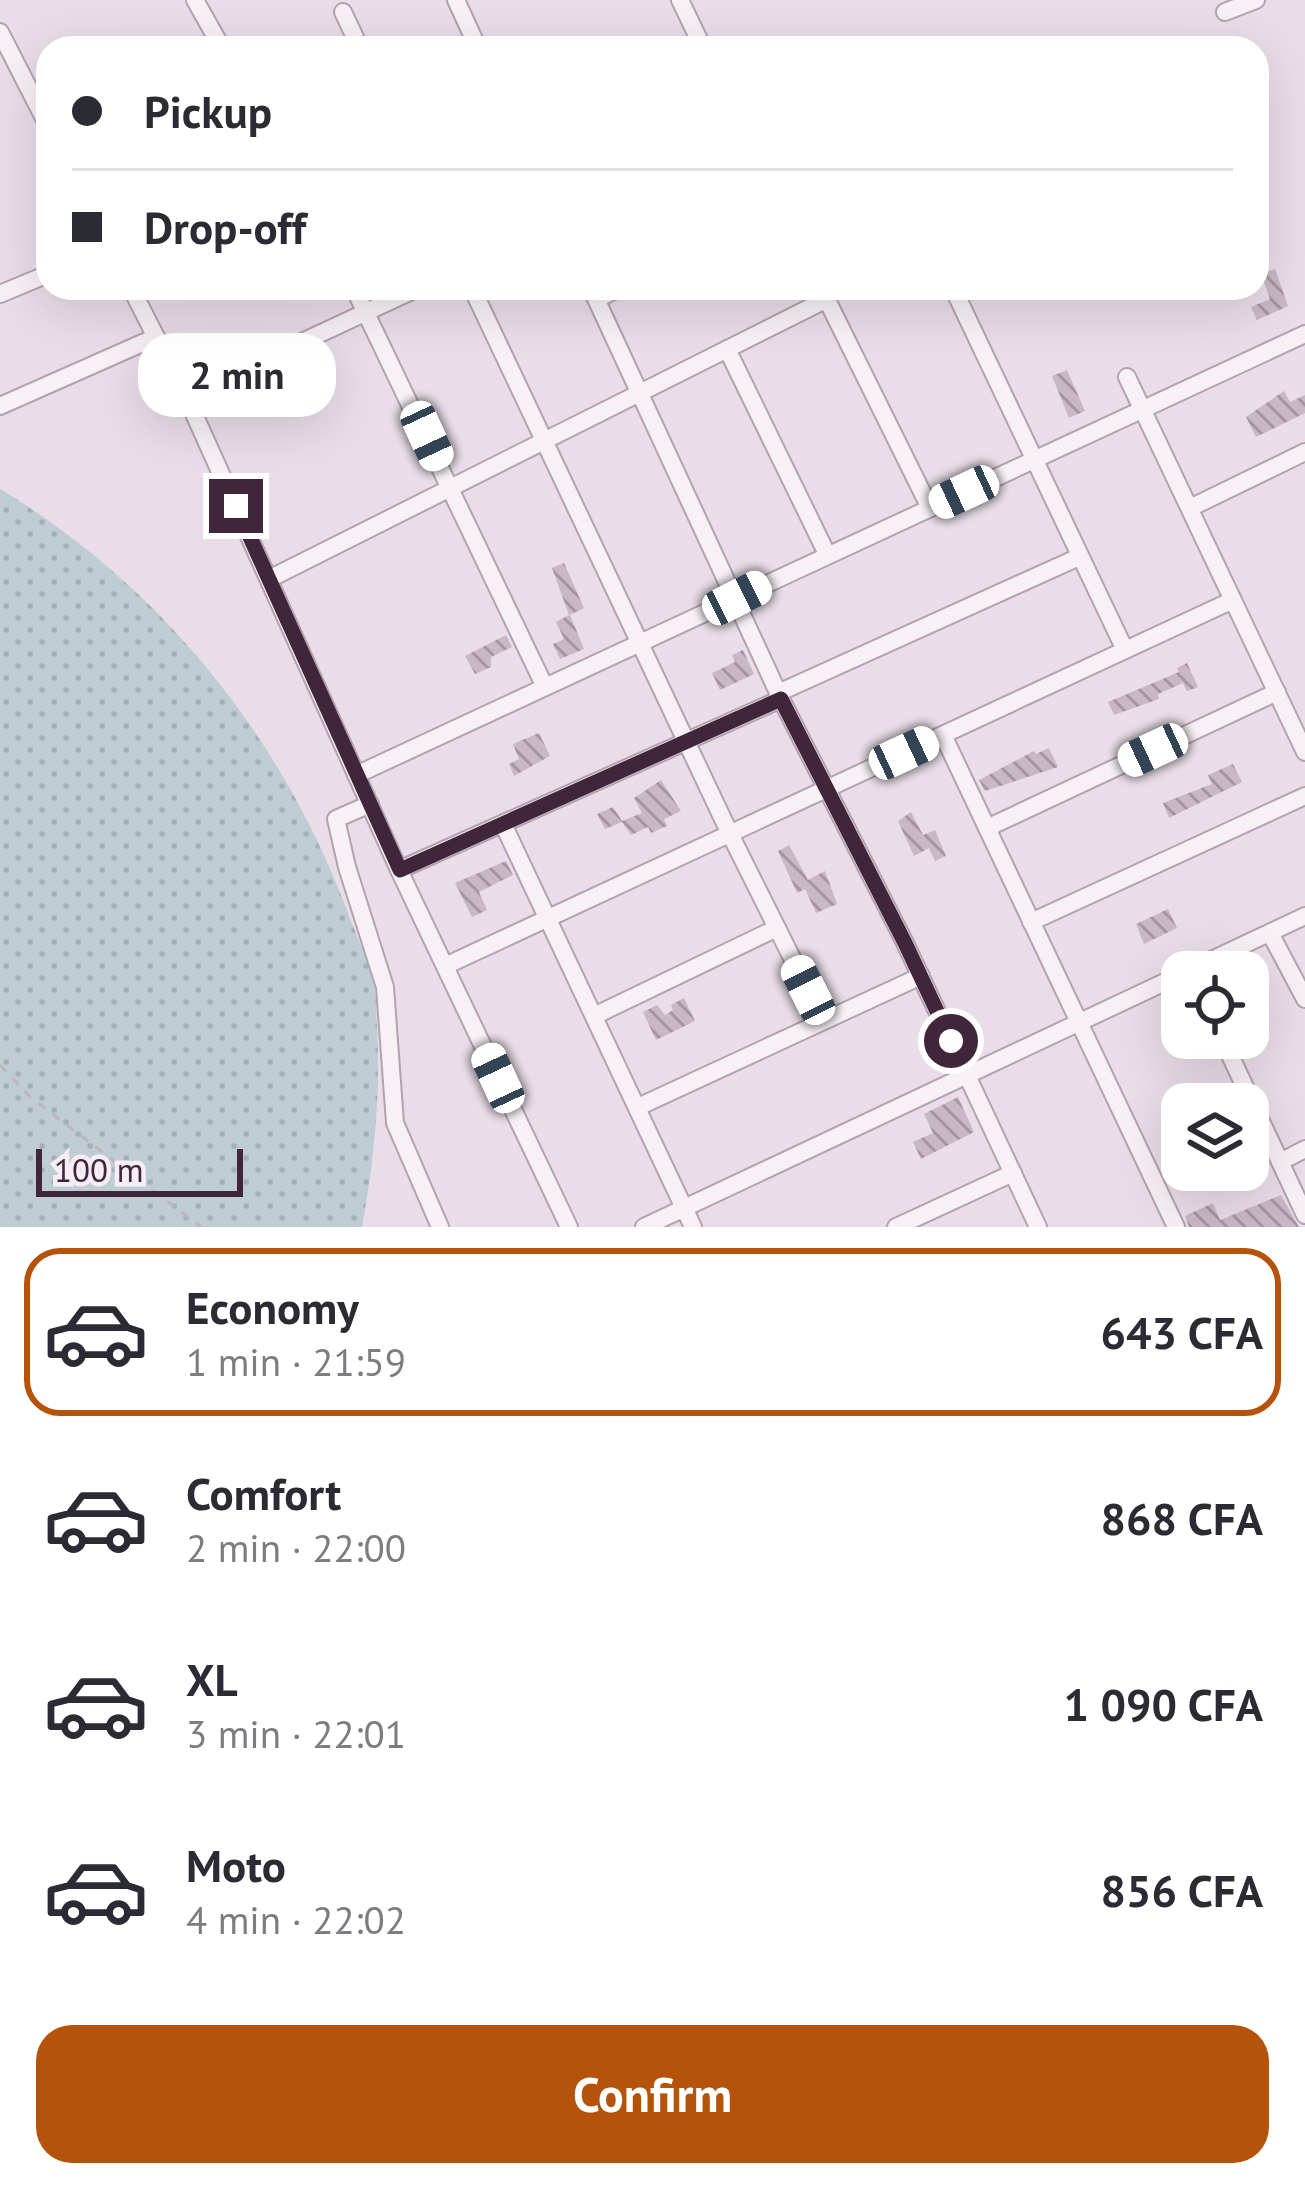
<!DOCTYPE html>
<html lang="en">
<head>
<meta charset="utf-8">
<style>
	:root { --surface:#fff; --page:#f7f7f7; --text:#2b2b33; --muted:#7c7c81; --line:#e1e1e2; --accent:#b45309 }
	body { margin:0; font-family:"PT Sans",sans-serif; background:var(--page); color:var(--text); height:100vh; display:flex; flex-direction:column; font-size:45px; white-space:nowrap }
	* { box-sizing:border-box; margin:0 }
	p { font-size:39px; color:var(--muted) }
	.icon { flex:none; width:66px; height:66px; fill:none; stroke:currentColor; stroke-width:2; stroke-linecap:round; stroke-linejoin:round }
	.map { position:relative; height:1227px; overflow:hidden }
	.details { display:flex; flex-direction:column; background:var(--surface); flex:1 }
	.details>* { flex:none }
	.hud { position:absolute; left:36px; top:36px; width:1233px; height:264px; border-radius:36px; box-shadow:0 12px 48px #0002; display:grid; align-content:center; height:264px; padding:0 36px; background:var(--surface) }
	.fabs { position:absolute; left:1161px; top:951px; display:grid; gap:24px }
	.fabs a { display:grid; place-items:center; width:108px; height:108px; border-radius:24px; background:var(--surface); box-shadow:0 12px 48px #0002; font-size:60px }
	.scale { position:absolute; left:36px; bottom:30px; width:207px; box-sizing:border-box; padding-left:12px; border:6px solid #41253b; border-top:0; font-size:33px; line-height:42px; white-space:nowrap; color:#41253b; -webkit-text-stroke:9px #f6edf5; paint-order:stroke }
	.end { position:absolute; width:54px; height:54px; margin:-27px; border:15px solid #41253b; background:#fff; box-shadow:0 0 0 6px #fff }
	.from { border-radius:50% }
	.bubble { position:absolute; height:84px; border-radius:36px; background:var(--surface); box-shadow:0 12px 48px #0002; font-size:39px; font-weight:600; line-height:84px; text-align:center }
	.car { position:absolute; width:36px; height:72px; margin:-36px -18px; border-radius:15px; box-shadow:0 0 9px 3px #0007; background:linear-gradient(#fff 24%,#345 0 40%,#fff 0 76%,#345 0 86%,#fff 0) }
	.hud b { display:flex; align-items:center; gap:42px; height:114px; font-size:45px }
	.hud b+b { border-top:3px solid var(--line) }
	.hud i { width:30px; height:30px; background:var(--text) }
	ul { padding:21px 0 0; list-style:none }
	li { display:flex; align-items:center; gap:36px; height:168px; margin:0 24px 18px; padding:0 12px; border:6px solid transparent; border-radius:36px }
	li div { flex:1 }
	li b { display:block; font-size:45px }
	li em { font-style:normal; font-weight:600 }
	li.current { border-color:var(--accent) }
	li>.icon { width:108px; height:108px; stroke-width:1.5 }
	.action { display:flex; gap:24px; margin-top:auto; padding:24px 36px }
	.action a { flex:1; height:138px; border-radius:36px; background:var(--accent); color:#fff; font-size:48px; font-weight:600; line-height:138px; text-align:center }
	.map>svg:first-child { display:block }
	.park { fill:url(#park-dots) }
	.building { fill:url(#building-back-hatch) }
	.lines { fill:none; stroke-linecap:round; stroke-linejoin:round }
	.minor-casing { stroke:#b3a2b0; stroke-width:20 }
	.path { stroke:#c0b4bd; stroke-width:3; stroke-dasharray:9 9; stroke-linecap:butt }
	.minor { stroke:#f7f1f5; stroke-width:16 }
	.route { stroke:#41253b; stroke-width:15 }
</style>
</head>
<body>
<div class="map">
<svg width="1305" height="1227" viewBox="0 0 1305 1227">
	<defs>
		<pattern id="park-dots" width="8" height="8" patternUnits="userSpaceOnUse" patternTransform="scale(3)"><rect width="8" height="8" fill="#becdd4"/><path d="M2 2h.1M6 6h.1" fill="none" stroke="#a4b0b7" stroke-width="1.8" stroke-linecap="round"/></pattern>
		<pattern id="building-back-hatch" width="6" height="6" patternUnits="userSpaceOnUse" patternTransform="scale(3)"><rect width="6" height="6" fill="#c9b7c6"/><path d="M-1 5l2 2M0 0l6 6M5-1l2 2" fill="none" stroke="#a595a2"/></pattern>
	</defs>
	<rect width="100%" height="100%" fill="#e9dde7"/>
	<path class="park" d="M 0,489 C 164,588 286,742 351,921 C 359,941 368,961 373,981 C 377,995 376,1012 377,1027 C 381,1095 374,1160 362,1227 L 0,1227 Z"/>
	<g class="building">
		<polygon points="1275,269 1288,306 1257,320 1251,307 1270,299 1261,274"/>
		<polygon points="1067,370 1085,411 1069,418 1052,376"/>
		<polygon points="1284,391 1290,402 1305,395 1305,413 1256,437 1246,417"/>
		<polygon points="564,563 584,608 570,615 584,649 560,659 553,644 564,639 556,622 569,615 552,568"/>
		<polygon points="506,635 512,647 491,657 491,667 475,674 465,656"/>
		<polygon points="743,650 754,674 720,690 712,673 735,662 732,655"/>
		<polygon points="1187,663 1198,687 1187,691 1183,683 1158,694 1159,699 1114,715 1108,702 1179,672 1177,668"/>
		<polygon points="539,733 550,756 514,776 509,764 519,759 513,744"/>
		<polygon points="1049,748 1058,767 985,791 979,780 1034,751 1036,754"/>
		<polygon points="1233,764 1242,782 1169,818 1163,803 1212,784 1208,775"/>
		<polygon points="661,780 681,811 664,819 667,826 651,833 648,827 631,835 622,822 605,829 597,814 613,807 622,821 642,813 634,798"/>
		<polygon points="911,812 923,835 935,830 946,856 935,861 929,848 914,856 898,821"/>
		<polygon points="789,845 808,880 825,871 837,904 816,913 805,889 797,893 778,851"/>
		<polygon points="506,861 513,875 479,892 487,910 472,917 455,883"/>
		<polygon points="1168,909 1177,928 1144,944 1136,924"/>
		<polygon points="684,998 695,1021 656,1040 643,1012 657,1005 665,1015 673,1010 671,1005"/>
		<polygon points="958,1097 974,1132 921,1159 913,1142 933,1133 924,1114"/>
		<polygon points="1281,1195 1299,1227 1189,1227 1185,1216 1213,1203 1220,1220"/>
	</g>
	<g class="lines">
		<g class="minor-casing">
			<g id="minor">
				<polyline points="195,0 222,48"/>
				<polyline points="456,0 478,48"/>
				<polyline points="680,0 703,48"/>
				<polyline points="343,12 360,48"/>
				<polyline points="1225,12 1256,0"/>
				<polyline points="0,32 48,126"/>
				<polyline points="131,288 186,396 399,870 569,1227"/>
				<polyline points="354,288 544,685"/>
				<polyline points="472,288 730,834 823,1020"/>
				<polyline points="591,288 781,699 905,943 1038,1227"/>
				<polyline points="821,288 930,508"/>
				<polyline points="953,288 1125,650"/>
				<polyline points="0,294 48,274"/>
				<polyline points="597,299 619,288"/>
				<polyline points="727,349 827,554"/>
				<polyline points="1127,377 1305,752"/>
				<polyline points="186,396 418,288"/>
				<polyline points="0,406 156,337"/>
				<polyline points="1190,508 1305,452"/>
				<polyline points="269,579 827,299"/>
				<polyline points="778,693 1079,557"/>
				<polyline points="943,735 1176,1227"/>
				<polyline points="356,775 1305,334"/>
				<polyline points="370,804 336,819 347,867 385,987 395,1123 440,1227"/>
				<polyline points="503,824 693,1227"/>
				<polyline points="987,828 1277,692"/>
				<polyline points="399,870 781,699"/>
				<polyline points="1031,922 1305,796"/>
				<polyline points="1270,933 1305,999"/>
				<polyline points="445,966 1233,600"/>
				<polyline points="1186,972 1305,916"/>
				<polyline points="596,1015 777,928"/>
				<polyline points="1222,1038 1305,1215"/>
				<polyline points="638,1107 921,976"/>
				<polyline points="1280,1162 1305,1149"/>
				<polyline points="644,1227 1182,974"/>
				<polyline points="896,1227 1013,1173"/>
			</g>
		</g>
		<polyline class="path" points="0,1065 30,1097 201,1227"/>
		<use href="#minor" class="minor"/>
	</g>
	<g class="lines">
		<polyline class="route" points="236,506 400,870 781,699 905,943 951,1041"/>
	</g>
</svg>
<div class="fabs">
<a><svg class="icon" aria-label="locate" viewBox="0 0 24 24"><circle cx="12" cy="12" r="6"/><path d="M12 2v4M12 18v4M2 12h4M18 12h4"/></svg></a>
<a><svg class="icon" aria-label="layers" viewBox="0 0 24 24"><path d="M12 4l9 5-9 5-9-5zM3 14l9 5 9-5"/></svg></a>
</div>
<div class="scale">100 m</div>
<i class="end from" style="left:951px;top:1041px"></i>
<i class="end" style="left:236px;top:506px"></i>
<div class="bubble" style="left:138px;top:333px;width:198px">2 min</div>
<i class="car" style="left:427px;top:436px;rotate:155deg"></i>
<i class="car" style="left:964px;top:492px;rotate:245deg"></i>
<i class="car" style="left:737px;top:598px;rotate:63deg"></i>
<i class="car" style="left:1153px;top:750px;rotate:245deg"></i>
<i class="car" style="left:904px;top:753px;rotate:65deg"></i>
<i class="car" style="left:808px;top:990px;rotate:333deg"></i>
<i class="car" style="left:498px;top:1078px;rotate:335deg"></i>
<div class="hud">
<b><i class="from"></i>Pickup</b>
<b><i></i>Drop-off</b>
</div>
</div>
<section class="details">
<ul>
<li class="current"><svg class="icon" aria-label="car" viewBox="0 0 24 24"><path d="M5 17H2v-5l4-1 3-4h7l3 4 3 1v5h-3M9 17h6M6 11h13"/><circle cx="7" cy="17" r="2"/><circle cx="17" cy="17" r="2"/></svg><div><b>Economy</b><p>1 min · 21:59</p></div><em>643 CFA</em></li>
<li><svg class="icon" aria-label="car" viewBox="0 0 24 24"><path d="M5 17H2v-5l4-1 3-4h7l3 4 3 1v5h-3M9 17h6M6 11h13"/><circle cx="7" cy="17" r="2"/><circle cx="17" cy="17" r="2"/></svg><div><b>Comfort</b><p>2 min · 22:00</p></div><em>868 CFA</em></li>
<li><svg class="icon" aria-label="car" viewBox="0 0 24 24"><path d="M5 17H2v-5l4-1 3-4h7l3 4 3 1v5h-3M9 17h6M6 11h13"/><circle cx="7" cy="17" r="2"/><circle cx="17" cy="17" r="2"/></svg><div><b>XL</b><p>3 min · 22:01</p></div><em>1 090 CFA</em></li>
<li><svg class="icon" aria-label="car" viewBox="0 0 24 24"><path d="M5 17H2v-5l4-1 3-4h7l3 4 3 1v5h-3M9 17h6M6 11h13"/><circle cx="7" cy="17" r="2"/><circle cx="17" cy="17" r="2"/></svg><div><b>Moto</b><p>4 min · 22:02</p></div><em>856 CFA</em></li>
</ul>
<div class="action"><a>Confirm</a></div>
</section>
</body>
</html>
